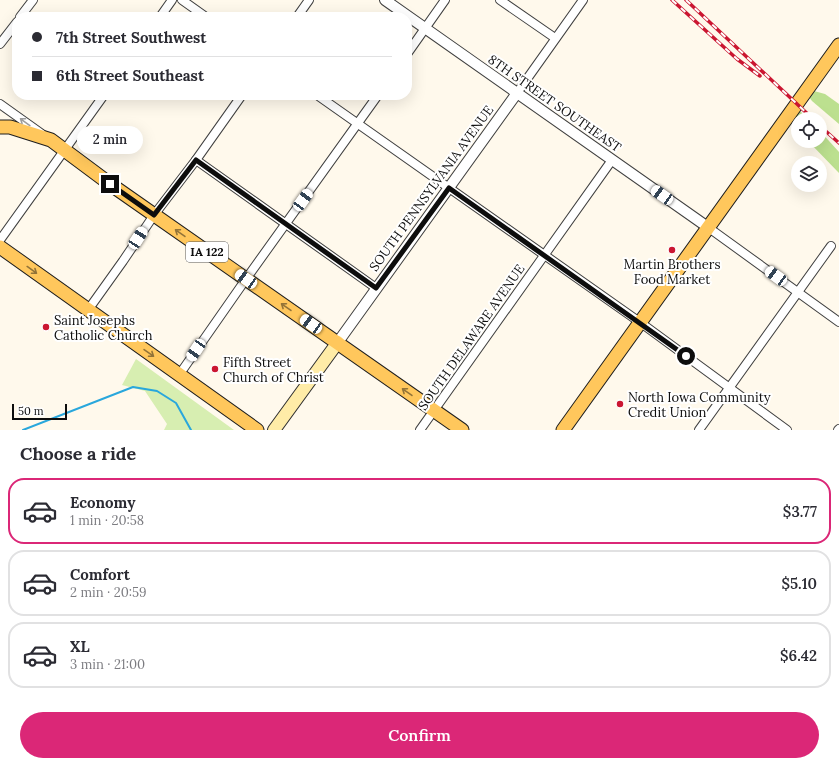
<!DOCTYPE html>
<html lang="en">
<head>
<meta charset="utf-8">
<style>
	:root { --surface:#fff; --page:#f7f7f7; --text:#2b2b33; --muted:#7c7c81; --line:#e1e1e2; --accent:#db2777 }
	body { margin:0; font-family:Lora,serif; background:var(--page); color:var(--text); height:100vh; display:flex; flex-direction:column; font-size:15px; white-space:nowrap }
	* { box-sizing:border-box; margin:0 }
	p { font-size:13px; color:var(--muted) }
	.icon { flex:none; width:22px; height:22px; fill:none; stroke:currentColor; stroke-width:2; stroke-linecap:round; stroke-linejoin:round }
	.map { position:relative; height:430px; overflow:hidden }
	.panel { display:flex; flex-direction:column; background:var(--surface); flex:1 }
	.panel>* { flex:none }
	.top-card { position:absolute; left:12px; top:12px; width:400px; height:88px; border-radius:16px; box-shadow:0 4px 16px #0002; display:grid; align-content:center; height:88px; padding:0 20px; background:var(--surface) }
	.tools { position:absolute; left:791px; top:112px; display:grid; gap:8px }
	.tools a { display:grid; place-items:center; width:36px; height:36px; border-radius:50%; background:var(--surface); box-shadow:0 4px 16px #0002; font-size:20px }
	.scale { position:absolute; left:12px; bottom:10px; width:55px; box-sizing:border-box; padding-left:4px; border:2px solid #0d0d0d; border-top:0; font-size:11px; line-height:14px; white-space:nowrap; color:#0d0d0d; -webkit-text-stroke:3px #fff; paint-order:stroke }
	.end { position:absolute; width:18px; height:18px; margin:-9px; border:5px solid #0d0d0d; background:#fff; box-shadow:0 0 0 2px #fff }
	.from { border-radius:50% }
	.bubble { position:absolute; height:28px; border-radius:14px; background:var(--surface); box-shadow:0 4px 16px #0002; font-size:13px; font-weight:600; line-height:28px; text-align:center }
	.car { position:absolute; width:12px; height:24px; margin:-12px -6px; border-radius:5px; box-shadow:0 0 3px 1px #0007; background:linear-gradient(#fff 24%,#345 0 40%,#fff 0 76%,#345 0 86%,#fff 0) }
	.top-card b { display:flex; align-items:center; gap:14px; height:38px; font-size:15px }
	.top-card b+b { border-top:1px solid var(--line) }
	.top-card i { width:10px; height:10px; background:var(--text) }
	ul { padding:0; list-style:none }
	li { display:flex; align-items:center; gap:12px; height:66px; margin:0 8px 6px; padding:0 12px; border:2px solid var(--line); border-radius:16px }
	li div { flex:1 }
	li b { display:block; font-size:15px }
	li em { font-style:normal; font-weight:600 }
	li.current { border-color:var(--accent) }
	li>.icon { width:36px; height:36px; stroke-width:1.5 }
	h2 { padding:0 20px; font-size:18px; line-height:48px }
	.cta { display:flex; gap:8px; margin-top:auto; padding:8px 20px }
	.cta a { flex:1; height:46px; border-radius:24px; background:var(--accent); color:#fff; font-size:16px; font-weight:600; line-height:46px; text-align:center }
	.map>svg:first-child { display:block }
	.green { fill:#d7eeb1 }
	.forest { fill:#bce08f }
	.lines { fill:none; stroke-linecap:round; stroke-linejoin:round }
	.stream { stroke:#29a7dc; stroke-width:2 }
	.minor-casing { stroke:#404040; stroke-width:10 }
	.tertiary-casing { stroke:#404040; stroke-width:12 }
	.secondary-casing { stroke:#2f2f2f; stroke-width:14 }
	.primary-casing { stroke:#1e1e1e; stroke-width:15 }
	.minor { stroke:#fff; stroke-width:8 }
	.tertiary { stroke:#fff; stroke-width:10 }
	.secondary { stroke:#ffeca7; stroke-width:12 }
	.primary { stroke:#ffc75c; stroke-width:13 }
	.rail-casing { stroke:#cb1631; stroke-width:3.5 }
	.rail { stroke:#fff; stroke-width:2; stroke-dasharray:6; stroke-linecap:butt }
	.oneway { stroke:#9e9e9e }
	.oneway2 { stroke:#927338 }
	.route { stroke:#0d0d0d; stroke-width:5 }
	.poi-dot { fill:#cb1631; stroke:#fff; stroke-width:1.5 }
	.labels { text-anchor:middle; stroke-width:4; stroke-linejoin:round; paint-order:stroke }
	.shield { fill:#fff; stroke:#565656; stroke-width:1 }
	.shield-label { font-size:12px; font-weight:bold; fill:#0d0d0d }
	.street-label { font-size:13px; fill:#0d0d0d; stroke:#fff }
	.poi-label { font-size:13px; fill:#0d0d0d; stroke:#fff; text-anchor:start }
</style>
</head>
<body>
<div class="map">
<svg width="839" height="430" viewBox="0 0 839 430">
	<rect width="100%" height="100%" fill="#fff9ec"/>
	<polygon class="green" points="136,359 234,430 164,430 167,424 145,391 122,385"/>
	<g class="forest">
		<polygon points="814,91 825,94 839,104 839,124 812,101 809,97"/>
		<path d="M 797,111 L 801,112 L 809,119 L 798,119 L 798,131 C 792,125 792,118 797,111 Z"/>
		<polygon points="820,131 839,152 839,173 808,141 820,141"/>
	</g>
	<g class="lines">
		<polyline class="stream" points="23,430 133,387 157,391 176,403 191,430"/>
		<g class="minor-casing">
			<g id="minor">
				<polyline points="182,0 206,17"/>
				<polyline points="500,0 555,38"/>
				<polyline points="20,17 33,0"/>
				<polyline points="160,17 172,0"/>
				<polyline points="297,17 309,0"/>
				<polyline points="0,44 17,22"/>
				<polyline points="407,54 445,0"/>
				<polyline points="517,93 583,0"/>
				<polyline points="317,95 641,323 787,430"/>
				<polyline points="0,104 42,134"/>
				<polyline points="196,160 376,288"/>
				<polyline points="709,228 839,322"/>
				<polyline points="0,240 104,95"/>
				<polyline points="88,310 123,261 154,215 196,160 242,95"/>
				<polyline points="179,375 246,279 378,95"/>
				<polyline points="420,430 612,160"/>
				<polyline points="699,430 831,246"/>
				<polyline points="838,430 839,429"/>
			</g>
		</g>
		<g class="tertiary-casing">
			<g id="tertiary">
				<polyline points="385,0 709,228"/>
				<polyline points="338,342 517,93"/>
			</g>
		</g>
		<g class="secondary-casing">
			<polyline id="secondary" points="274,430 338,342"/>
		</g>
		<g class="primary-casing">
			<g id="primary">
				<polyline points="0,127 10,127 51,140 110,184 462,430"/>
				<polyline points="0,247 257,430"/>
				<polyline points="563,430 839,45"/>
			</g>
		</g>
		<use href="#minor" class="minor"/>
		<use href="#tertiary" class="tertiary"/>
		<use href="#secondary" class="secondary"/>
		<use href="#primary" class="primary"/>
		<g class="rail-casing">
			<g id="rail">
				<polyline points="672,0 737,59 760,76"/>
				<polyline points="686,0 813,119"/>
				<polyline points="820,126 839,143"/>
			</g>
		</g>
		<use href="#rail" class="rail"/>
	</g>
	<defs><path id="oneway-shaft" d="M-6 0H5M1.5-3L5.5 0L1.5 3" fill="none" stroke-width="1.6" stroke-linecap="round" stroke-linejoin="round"/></defs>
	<use class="oneway" href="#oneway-shaft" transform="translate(25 122) rotate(-144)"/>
	<g class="oneway2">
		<use href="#oneway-shaft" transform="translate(180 233) rotate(-145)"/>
		<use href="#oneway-shaft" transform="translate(32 270) rotate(36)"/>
		<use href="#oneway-shaft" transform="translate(286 307) rotate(-145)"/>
		<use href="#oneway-shaft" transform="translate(149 353) rotate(35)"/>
		<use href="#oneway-shaft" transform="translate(407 392) rotate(-145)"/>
	</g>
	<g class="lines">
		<polyline class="route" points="110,184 154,215 196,160 376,288 449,188 686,356"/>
	</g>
	<g class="poi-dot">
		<circle cx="672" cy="250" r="4"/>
		<circle cx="46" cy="327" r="4"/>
		<circle cx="215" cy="369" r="4"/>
		<circle cx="620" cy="404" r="4"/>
	</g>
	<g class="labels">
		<rect class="shield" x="186" y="242" width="42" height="20" rx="3"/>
		<g class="shield-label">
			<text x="207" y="256">IA 122</text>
		</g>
		<g class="street-label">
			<text transform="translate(555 103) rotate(35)" y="5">8TH STREET SOUTHEAST</text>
			<text transform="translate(431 188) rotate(-54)" y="5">SOUTH PENNSYLVANIA AVENUE</text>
			<text transform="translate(471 337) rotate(-55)" y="5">SOUTH DELAWARE AVENUE</text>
		</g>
		<g class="poi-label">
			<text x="672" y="269" text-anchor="middle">Martin Brothers<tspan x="672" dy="15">Food Market</tspan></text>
			<text x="54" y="325">Saint Josephs<tspan x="54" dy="15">Catholic Church</tspan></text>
			<text x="223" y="367">Fifth Street<tspan x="223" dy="15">Church of Christ</tspan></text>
			<text x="628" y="402">North Iowa Community<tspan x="628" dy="15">Credit Union</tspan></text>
		</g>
	</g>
</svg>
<div class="tools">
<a><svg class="icon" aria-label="locate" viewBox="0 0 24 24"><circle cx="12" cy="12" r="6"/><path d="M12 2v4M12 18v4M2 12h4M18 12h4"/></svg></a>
<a><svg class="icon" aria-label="layers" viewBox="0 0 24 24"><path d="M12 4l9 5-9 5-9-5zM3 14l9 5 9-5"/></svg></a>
</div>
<div class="scale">50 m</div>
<i class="end from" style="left:686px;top:356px"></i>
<i class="end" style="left:110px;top:184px"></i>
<div class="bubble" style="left:77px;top:126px;width:66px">2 min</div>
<i class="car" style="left:662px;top:195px;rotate:305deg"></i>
<i class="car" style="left:303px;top:200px;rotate:36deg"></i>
<i class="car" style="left:138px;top:238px;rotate:33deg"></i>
<i class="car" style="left:776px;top:276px;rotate:306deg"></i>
<i class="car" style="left:246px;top:279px;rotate:305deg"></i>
<i class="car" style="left:311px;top:324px;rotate:305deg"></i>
<i class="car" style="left:196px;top:350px;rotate:214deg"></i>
<div class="top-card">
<b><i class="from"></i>7th Street Southwest</b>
<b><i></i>6th Street Southeast</b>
</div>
</div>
<section class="panel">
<h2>Choose a ride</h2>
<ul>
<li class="current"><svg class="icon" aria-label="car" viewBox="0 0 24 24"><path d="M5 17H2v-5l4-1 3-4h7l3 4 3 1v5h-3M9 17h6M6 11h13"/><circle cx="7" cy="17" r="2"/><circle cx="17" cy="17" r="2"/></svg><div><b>Economy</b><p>1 min · 20:58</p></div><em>$3.77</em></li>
<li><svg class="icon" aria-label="car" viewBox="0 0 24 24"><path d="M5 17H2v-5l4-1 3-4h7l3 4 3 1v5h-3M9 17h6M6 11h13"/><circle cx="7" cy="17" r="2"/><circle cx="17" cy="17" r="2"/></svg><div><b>Comfort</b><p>2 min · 20:59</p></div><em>$5.10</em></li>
<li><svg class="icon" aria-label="car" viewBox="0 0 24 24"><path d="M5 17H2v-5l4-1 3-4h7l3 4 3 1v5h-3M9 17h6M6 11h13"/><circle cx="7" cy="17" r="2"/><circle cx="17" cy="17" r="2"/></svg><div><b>XL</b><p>3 min · 21:00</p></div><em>$6.42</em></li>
</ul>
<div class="cta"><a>Confirm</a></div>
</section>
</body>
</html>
